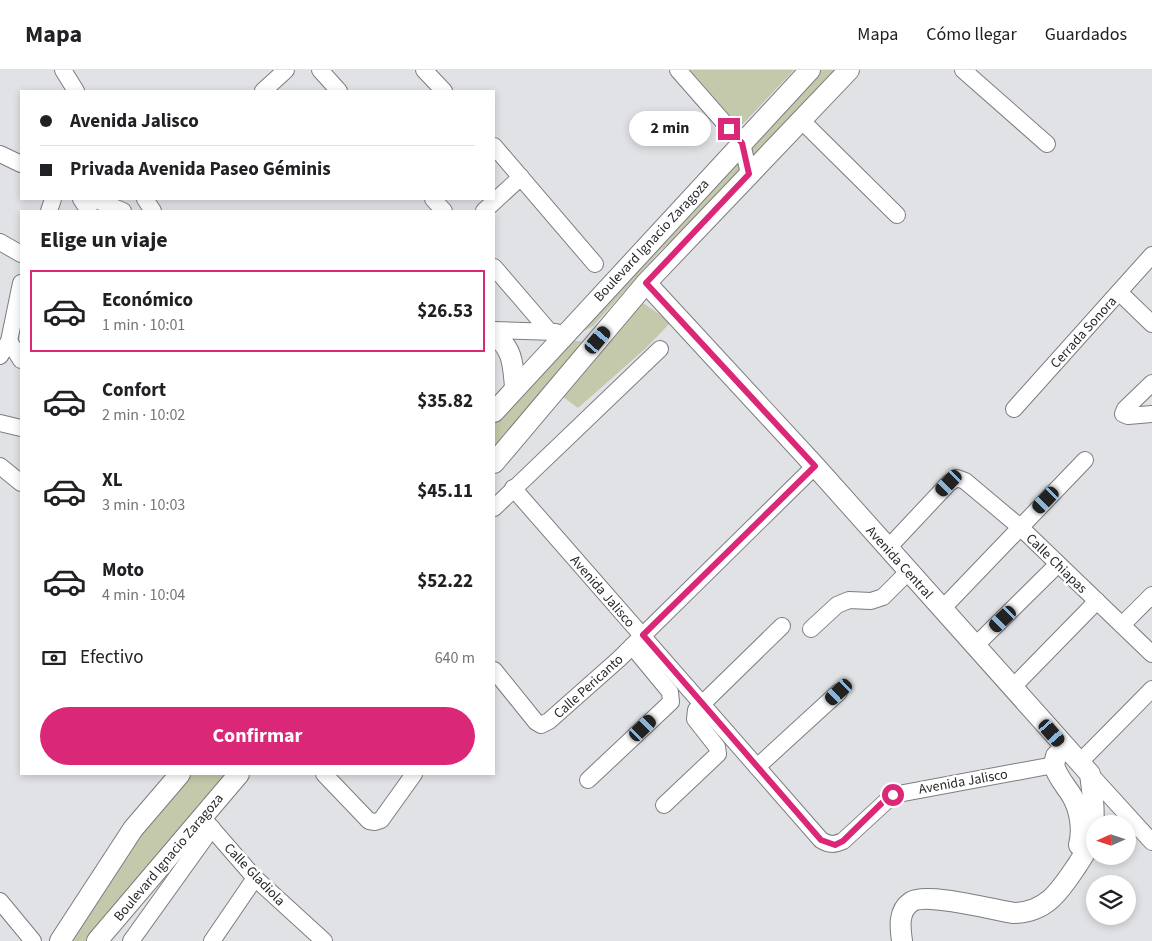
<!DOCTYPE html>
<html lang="es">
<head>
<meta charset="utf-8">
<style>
	:root { --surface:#fff; --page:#f6f6f6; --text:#202124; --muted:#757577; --line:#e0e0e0; --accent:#db2777 }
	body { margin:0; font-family:"Source Sans 3",sans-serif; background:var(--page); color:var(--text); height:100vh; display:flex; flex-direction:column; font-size:19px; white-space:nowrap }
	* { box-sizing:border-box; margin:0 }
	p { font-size:16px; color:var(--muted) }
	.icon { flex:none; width:28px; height:28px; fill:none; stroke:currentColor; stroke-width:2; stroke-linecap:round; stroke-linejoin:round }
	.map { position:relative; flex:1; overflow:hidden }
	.panel { position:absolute; left:20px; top:140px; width:475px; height:565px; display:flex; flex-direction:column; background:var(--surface); border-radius:0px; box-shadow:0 2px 8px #0003 }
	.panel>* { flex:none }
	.hud { position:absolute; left:20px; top:20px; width:475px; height:110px; border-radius:0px; box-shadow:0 2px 8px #0003; display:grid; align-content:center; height:110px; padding:0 20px; background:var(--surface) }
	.needle { width:32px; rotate:267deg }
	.controls { position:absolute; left:1086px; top:745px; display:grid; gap:10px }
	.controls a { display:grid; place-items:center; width:50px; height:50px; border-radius:50%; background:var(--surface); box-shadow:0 2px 8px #0003; font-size:25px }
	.end { position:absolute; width:22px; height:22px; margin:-11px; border:6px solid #db2777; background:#fff; box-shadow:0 0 0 2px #fff }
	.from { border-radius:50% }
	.bubble { position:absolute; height:35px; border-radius:18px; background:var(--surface); box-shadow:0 2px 8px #0003; font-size:16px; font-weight:700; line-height:35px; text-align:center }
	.car { position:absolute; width:15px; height:30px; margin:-15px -8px; border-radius:6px; box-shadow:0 0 4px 1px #0007; background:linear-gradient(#222 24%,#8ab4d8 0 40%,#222 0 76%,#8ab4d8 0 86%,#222 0) }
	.hud b { display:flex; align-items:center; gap:18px; height:48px; font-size:19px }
	.hud b+b { border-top:1px solid var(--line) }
	.hud i { width:12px; height:12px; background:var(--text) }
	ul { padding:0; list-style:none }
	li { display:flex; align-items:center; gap:15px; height:82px; margin:0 10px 8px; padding:0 10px; border:2px solid transparent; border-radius:0px }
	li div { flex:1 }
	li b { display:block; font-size:19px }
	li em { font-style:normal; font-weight:700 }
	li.selected { border-color:var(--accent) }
	li>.icon { width:45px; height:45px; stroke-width:1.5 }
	h2 { padding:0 20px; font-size:22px; line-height:60px }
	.pay { display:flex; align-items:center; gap:12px; height:55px; padding:0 20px; font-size:19px }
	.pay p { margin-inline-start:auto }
	.action { display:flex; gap:10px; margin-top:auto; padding:10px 20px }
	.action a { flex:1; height:58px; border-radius:30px; background:var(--accent); color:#fff; font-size:20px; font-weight:700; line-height:58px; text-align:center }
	header { display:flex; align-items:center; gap:30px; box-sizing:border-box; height:70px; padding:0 25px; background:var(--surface); border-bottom:1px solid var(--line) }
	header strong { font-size:24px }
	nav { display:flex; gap:28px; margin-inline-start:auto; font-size:18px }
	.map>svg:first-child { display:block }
	.green { fill:#c4c9ab }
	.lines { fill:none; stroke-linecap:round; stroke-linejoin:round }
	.minor-casing { stroke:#7c7d80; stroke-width:18 }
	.major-casing { stroke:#7c7d80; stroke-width:22 }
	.minor { stroke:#fff; stroke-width:16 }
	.major { stroke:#fff; stroke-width:20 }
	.route { stroke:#db2777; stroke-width:6 }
	.labels { text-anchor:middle; stroke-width:5; stroke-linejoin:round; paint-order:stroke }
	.street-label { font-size:14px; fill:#272829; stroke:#fff }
</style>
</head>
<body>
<header>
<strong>Mapa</strong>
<nav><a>Mapa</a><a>Cómo llegar</a><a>Guardados</a></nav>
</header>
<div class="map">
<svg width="1152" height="871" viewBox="0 0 1152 871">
	<rect width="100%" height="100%" fill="#e1e2e5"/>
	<g class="green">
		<polygon points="690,0 794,0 740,57"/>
		<polygon points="817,0 838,0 752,91 745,74"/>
		<polygon points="738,82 742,98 704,142 661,180 593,256 582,262 572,258"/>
		<polygon points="643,233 671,252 646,278 578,338 562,326"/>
		<polygon points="565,270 589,272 494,384 494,351"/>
		<polygon points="186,704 228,704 91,871 73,871 81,858 89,829"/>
	</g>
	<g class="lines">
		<g class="minor-casing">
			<g id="minor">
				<polyline points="63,0 76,21"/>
				<polyline points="320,0 339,21"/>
				<polyline points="424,0 444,21"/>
				<polyline points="678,0 742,73 749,104"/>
				<polyline points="963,0 1047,74"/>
				<polyline points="263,21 286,0"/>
				<polyline points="801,50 897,145"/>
				<polyline points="494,76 595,194"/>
				<polyline points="0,84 21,94"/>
				<polyline points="81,129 89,141"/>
				<polyline points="94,129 123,141"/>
				<polyline points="145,129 153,141"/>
				<polyline points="433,129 444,141"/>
				<polyline points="49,141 53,129"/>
				<polyline points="484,141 521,107"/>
				<polyline points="0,172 21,184"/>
				<polyline points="494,197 549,261"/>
				<polyline points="1119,222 1152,254"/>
				<polyline points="494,260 556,262"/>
				<polyline points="9,271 21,290"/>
				<polyline points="0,286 9,271 21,213"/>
				<polyline points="1152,313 1125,339 1123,344 1128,346 1152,344"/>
				<polyline points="1014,339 1152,185"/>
				<polyline points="0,353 21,358"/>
				<polyline points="0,396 21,413"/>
				<path d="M 513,418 L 821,770 C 829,775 834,775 843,771 L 893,725 L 1054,695"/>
				<polyline points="494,438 660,279"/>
				<polyline points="888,478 949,413 957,408 965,411 1020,457 1152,584"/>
				<polyline points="942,539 1085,390"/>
				<polyline points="1122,555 1152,525"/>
				<polyline points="811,559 837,535 849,530 871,531 883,527 909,501"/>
				<polyline points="975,576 1058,494"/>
				<polyline points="494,600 536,652 541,655 549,651 619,589 815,396"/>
				<polyline points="1012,618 1097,531"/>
				<polyline points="1079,693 1152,619"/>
				<polyline points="757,697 839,622"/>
				<polyline points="324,704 369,751 375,752 381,750 414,704"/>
				<polyline points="1090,704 1152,772"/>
				<polyline points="588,710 671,632 670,622 632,576"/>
				<polyline points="664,735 718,684 717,677 695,649 696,640 782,556"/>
				<polyline points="202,747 255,808 324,871"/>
				<polyline points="0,831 33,871"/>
				<polyline points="131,871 212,758"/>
				<polyline points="212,871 255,808"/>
			</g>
		</g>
		<g class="major-casing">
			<g id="major">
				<path d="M 646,213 L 815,396 L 1090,704 C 1093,726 1096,749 1091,770 C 1088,779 1083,786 1078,794 C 1061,819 1048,842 1014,843 C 994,840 926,822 911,832 C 898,841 900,857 902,871"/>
				<path d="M 494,265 C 513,278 513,295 515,317"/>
				<polyline points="494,342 810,0"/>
				<polyline points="494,393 646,213 849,0"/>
				<path d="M 1065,678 L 1056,686 L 1054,695 C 1057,707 1066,716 1072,726 C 1080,740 1083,759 1079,775"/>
				<polyline points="60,871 133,759 180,704"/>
				<polyline points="97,871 239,704"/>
			</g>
		</g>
		<use href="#minor" class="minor"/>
		<use href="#major" class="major"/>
	</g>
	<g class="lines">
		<polyline class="route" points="729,59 742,73 749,104 646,213 815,396 643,565 821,770 835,775 843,771 886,729 893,725"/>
	</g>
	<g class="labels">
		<g class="street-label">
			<text transform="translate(651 170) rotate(-47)" y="5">Boulevard Ignacio Zaragoza</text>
			<text transform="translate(1083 262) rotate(-48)" y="5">Cerrada Sonora</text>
			<text transform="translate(900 492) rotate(48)" y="5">Avenida Central</text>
			<text transform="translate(1057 493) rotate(44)" y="5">Calle Chiapas</text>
			<text transform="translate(603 521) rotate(49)" y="5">Avenida Jalisco</text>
			<text transform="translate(588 616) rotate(-42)" y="5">Calle Pericanto</text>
			<text transform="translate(963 711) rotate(-10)" y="5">Avenida Jalisco</text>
			<text transform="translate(168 787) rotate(-50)" y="5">Boulevard Ignacio Zaragoza</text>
			<text transform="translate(255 804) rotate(46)" y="5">Calle Gladiola</text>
		</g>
	</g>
</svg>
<div class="controls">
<a><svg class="needle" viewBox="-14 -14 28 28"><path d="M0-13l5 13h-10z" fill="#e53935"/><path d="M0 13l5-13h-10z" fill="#757577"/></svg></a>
<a><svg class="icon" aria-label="layers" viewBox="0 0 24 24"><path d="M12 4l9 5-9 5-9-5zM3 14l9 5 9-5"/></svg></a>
</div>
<i class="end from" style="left:893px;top:725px"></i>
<i class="end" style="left:729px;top:59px"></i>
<div class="bubble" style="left:629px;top:41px;width:82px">2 min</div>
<i class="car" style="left:598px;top:270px;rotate:40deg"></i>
<i class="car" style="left:949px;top:413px;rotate:224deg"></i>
<i class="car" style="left:1046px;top:430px;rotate:224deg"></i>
<i class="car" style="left:1003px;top:549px;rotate:226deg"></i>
<i class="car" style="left:839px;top:622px;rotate:227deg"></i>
<i class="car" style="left:643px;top:658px;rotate:46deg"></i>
<i class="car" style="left:1052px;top:663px;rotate:139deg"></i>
<div class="hud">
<b><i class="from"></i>Avenida Jalisco</b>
<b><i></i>Privada Avenida Paseo Géminis</b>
</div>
<section class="panel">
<h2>Elige un viaje</h2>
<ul>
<li class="selected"><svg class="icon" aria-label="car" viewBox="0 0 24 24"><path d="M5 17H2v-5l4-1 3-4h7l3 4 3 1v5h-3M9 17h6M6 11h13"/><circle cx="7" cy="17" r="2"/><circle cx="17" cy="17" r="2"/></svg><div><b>Económico</b><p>1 min · 10:01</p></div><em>$26.53</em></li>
<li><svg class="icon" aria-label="car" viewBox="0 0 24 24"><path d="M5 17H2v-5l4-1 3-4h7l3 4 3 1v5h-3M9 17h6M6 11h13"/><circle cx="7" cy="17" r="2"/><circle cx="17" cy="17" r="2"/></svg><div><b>Confort</b><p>2 min · 10:02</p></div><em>$35.82</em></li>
<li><svg class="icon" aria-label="car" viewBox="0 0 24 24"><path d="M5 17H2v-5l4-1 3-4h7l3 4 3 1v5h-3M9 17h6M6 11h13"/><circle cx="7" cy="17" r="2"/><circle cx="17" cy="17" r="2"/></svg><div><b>XL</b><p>3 min · 10:03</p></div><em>$45.11</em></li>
<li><svg class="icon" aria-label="car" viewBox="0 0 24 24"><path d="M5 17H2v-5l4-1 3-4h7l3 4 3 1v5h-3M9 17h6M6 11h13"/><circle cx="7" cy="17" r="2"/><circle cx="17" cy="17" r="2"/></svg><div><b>Moto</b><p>4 min · 10:04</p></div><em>$52.22</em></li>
</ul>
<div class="pay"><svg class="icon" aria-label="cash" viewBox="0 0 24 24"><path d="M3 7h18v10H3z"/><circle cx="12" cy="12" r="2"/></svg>Efectivo<p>640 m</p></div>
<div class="action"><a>Confirmar</a></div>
</section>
</div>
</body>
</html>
